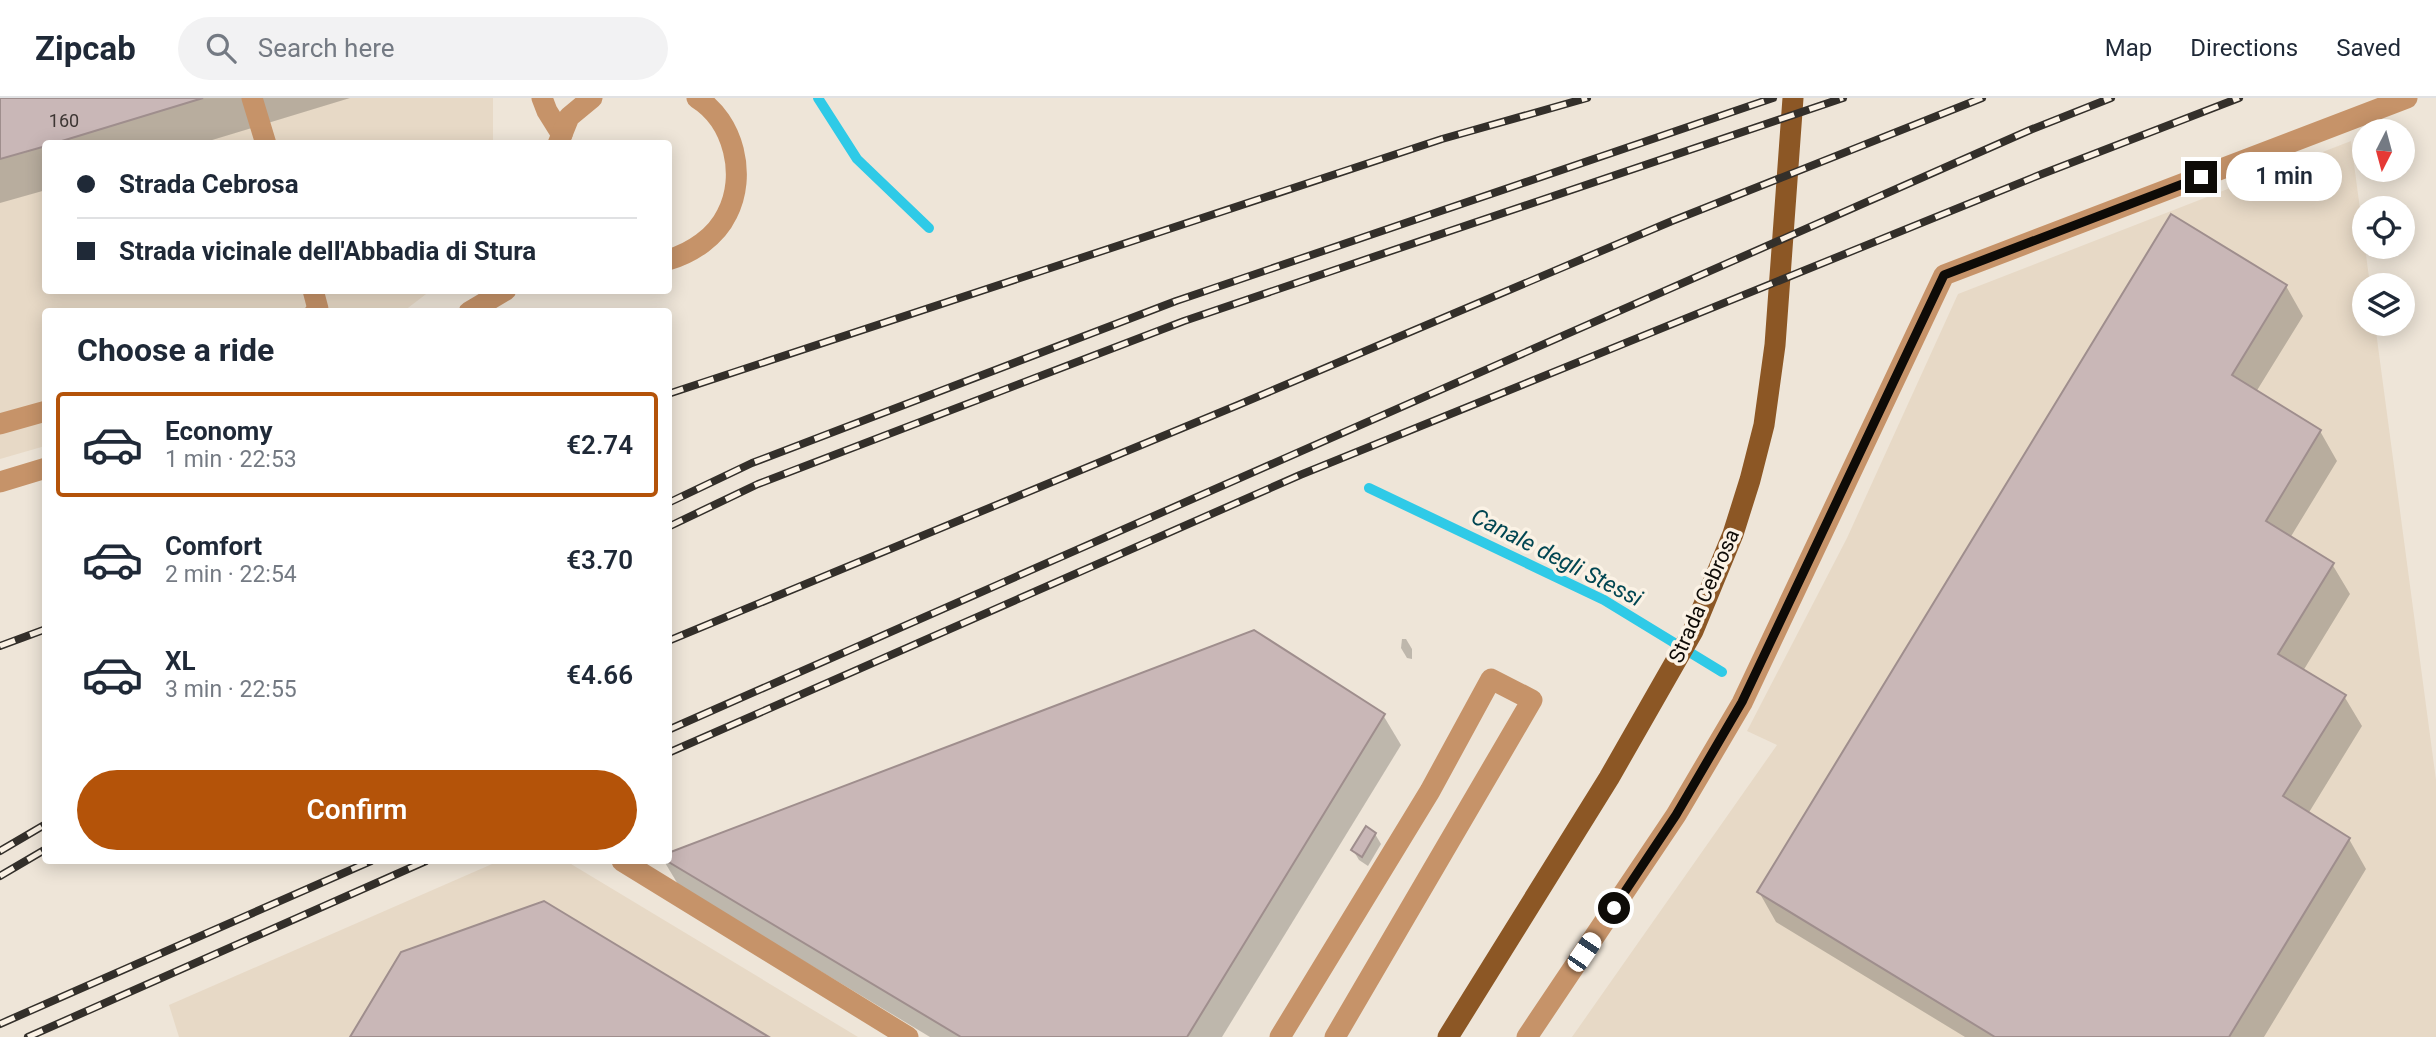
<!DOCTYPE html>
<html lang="en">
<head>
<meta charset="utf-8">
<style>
	:root { --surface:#fff; --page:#f2f2f3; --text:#1f2937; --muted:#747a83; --line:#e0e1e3; --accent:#b45309 }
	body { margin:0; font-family:Roboto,sans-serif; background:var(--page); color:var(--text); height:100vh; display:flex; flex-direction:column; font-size:26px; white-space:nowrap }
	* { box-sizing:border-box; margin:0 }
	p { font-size:23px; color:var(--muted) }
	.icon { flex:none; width:38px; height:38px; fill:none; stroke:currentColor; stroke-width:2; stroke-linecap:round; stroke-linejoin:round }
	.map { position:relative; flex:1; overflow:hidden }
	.details { position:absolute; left:42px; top:210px; width:630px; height:556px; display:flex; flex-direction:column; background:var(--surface); border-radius:7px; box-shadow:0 4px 18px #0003 }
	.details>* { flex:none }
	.guide { position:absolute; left:42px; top:42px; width:630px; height:154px; border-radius:7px; box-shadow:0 4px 18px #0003; display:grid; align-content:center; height:154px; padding:0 35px; background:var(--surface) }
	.needle { width:46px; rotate:186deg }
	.controls { position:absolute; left:2352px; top:21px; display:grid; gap:14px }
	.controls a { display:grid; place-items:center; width:63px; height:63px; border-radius:50%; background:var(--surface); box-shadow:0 4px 18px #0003; font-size:35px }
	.end { position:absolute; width:32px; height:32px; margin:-16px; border:9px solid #0e0b07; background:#fff; box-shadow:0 0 0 4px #fff }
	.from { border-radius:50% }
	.bubble { position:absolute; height:49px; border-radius:24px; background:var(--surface); box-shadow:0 4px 18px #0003; font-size:23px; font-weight:600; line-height:49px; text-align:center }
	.car { position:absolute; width:21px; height:42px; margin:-21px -10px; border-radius:9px; box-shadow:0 0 5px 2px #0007; background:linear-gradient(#fff 24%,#345 0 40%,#fff 0 76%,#345 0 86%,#fff 0) }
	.guide b { display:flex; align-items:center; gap:24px; height:66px; font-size:26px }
	.guide b+b { border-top:2px solid var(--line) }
	.guide i { width:18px; height:18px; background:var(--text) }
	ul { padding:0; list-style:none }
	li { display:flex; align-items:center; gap:21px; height:105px; margin:0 14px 10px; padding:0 21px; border:4px solid transparent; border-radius:7px }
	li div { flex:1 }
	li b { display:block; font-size:26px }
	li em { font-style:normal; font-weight:600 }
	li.active { border-color:var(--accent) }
	li>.icon { width:63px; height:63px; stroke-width:1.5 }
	h2 { padding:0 35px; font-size:32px; line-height:84px }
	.button { display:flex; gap:14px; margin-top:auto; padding:14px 35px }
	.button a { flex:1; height:80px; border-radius:42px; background:var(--accent); color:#fff; font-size:28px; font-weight:600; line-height:80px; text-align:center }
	header { display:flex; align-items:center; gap:42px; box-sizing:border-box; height:98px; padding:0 35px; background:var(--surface); border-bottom:2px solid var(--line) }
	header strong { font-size:33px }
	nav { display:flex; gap:38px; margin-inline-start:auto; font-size:24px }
	.search { width:490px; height:63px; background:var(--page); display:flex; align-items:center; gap:18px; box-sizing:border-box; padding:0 24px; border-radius:38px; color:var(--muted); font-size:26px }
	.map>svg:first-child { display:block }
	.built { fill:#e7d9c6 }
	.shadow { fill:#0003 }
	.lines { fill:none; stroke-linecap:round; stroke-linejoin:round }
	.stream { stroke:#2fcae7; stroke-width:10 }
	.building { fill:#c9b7b7; stroke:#9f8e8d; stroke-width:2 }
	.minor { stroke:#c69369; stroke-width:21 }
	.major { stroke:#8c5725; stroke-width:21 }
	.rail-casing { stroke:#332f2a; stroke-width:8 }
	.rail { stroke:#fbf2e5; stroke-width:5; stroke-dasharray:16; stroke-linecap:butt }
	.route { stroke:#0e0b07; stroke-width:9 }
	.labels { text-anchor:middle; stroke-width:7; stroke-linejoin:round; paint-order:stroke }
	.number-label { font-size:18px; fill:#3d3633 }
	.street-label { font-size:21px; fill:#0e0b07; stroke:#fbf2e5 }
	.water-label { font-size:23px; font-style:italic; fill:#014652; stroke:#fbf2e5 }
</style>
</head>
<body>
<header>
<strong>Zipcab</strong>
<div class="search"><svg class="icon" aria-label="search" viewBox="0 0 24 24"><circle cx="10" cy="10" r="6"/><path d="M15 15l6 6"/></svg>Search here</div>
<nav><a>Map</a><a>Directions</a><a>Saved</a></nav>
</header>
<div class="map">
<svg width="2436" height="939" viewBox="0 0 2436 939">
	<rect width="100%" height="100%" fill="#eee5d8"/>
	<g class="built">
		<polygon points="0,0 493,0 493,45 46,46 46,192 430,193 404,213 46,214 45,348 0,361"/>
		<polygon points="2351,43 2370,187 2364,187 2364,226 2375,226 2436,682 2436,939 1572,939 1777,647 1747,633 1847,440 1958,196"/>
		<polygon points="499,763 566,763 858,939 179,939 169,907"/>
	</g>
	<g class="shadow">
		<polygon points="0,0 350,0 199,46 46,46 46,92 0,105"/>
		<polygon points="2286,188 2303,218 2256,294 2320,333 2337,363 2290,440 2332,466 2350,496 2303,573 2344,598 2362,628 2308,716 2349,741 2366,771 2264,939 1965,939 1776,824 1759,794"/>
		<polygon points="1402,541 1406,541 1412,551 1412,561 1407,560 1401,550"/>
		<polygon points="1383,617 1401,647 1222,939 930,939 679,788 664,763"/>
		<polygon points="1375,736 1381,746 1368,768 1359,762 1353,752"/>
	</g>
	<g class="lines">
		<g class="stream">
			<polyline points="818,0 857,61 929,130"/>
			<polyline points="1369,390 1604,502 1722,574"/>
		</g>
	</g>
	<g class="building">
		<polygon points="0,0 203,0 52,46 46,46 46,48 0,61"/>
		<polygon points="2171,116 2287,187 2232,277 2321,332 2266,423 2334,465 2278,556 2346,597 2283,698 2350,740 2229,939 1995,939 1757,794"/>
		<polygon points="1254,532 1385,616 1187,939 961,939 667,763 668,755"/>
		<polygon points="1366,728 1376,735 1362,759 1351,752"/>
		<polygon points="544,803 769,939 350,939 401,854"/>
	</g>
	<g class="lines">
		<g class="minor">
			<polyline points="252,0 266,46"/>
			<polyline points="542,0 547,13 562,37"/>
			<polyline points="558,46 569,19 592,0"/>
			<path d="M 668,162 C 692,155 716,139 727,116 C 747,78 734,23 697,0"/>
			<polyline points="313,192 318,211 315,214"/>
			<polyline points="469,214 506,192"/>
			<polyline points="0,326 46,313"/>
			<polyline points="0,384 46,370"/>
			<polyline points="622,763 908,939"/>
			<polyline points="1280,939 1430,693 1491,581 1532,602 1335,939"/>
			<polyline points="1527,939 1676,717 1742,605 1944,177 2407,0"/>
		</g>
		<polyline class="major" points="1448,939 1609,680 1693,533 1733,436 1750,382 1764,327 1775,247 1793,0"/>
		<g class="rail-casing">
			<g id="rail">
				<polyline points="668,296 1442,41 1587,0"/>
				<polyline points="668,405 752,365 1176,203 1773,0"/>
				<polyline points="668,429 758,386 1184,223 1843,0"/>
				<polyline points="668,543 1238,307 1672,123 1982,0"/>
				<polyline points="0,548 46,531"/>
				<polyline points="668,632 2030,32 2111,0"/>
				<polyline points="668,655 1300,377 2042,76 2239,0"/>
				<polyline points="0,753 46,726"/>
				<polyline points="0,778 46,751"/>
				<polyline points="0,926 371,763"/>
				<polyline points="28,939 426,763"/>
			</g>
		</g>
		<use href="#rail" class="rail"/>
	</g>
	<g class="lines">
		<polyline class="route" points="1614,810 1676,717 1742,604 1944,177 2201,79"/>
	</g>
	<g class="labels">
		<g class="number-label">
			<text x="64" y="29">160</text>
		</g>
		<g class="street-label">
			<text transform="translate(1704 498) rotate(-66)" y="7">Strada Cebrosa</text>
		</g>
		<g class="water-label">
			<text transform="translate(1557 459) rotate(27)" y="8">Canale degli Stessi</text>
		</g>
	</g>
</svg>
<div class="controls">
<a><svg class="needle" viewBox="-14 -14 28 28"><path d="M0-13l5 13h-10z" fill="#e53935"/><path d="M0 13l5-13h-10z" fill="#747a83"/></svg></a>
<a><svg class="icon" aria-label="locate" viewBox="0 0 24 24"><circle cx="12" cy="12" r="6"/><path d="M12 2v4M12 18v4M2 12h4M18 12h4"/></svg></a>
<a><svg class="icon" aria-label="layers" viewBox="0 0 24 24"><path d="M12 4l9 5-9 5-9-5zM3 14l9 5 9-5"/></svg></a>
</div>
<i class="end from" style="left:1614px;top:810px"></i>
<i class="end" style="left:2201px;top:79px"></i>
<div class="bubble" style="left:2226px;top:54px;width:116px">1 min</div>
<i class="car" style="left:1584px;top:854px;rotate:34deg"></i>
<div class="guide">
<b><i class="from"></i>Strada Cebrosa</b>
<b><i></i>Strada vicinale dell'Abbadia di Stura</b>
</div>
<section class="details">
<h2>Choose a ride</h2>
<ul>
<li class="active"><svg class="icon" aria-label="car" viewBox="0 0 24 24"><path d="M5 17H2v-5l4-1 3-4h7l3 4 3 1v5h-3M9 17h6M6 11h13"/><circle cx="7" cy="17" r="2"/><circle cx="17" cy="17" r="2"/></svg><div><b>Economy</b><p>1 min · 22:53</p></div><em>€2.74</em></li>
<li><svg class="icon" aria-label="car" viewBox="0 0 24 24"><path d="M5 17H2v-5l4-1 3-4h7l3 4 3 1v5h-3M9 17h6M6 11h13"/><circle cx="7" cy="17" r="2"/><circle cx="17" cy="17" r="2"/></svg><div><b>Comfort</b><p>2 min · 22:54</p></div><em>€3.70</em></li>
<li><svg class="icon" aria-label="car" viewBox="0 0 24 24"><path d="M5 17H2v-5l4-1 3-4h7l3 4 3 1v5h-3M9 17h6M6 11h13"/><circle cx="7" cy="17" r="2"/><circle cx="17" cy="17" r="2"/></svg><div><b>XL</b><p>3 min · 22:55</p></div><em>€4.66</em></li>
</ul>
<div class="button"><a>Confirm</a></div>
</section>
</div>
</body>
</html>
